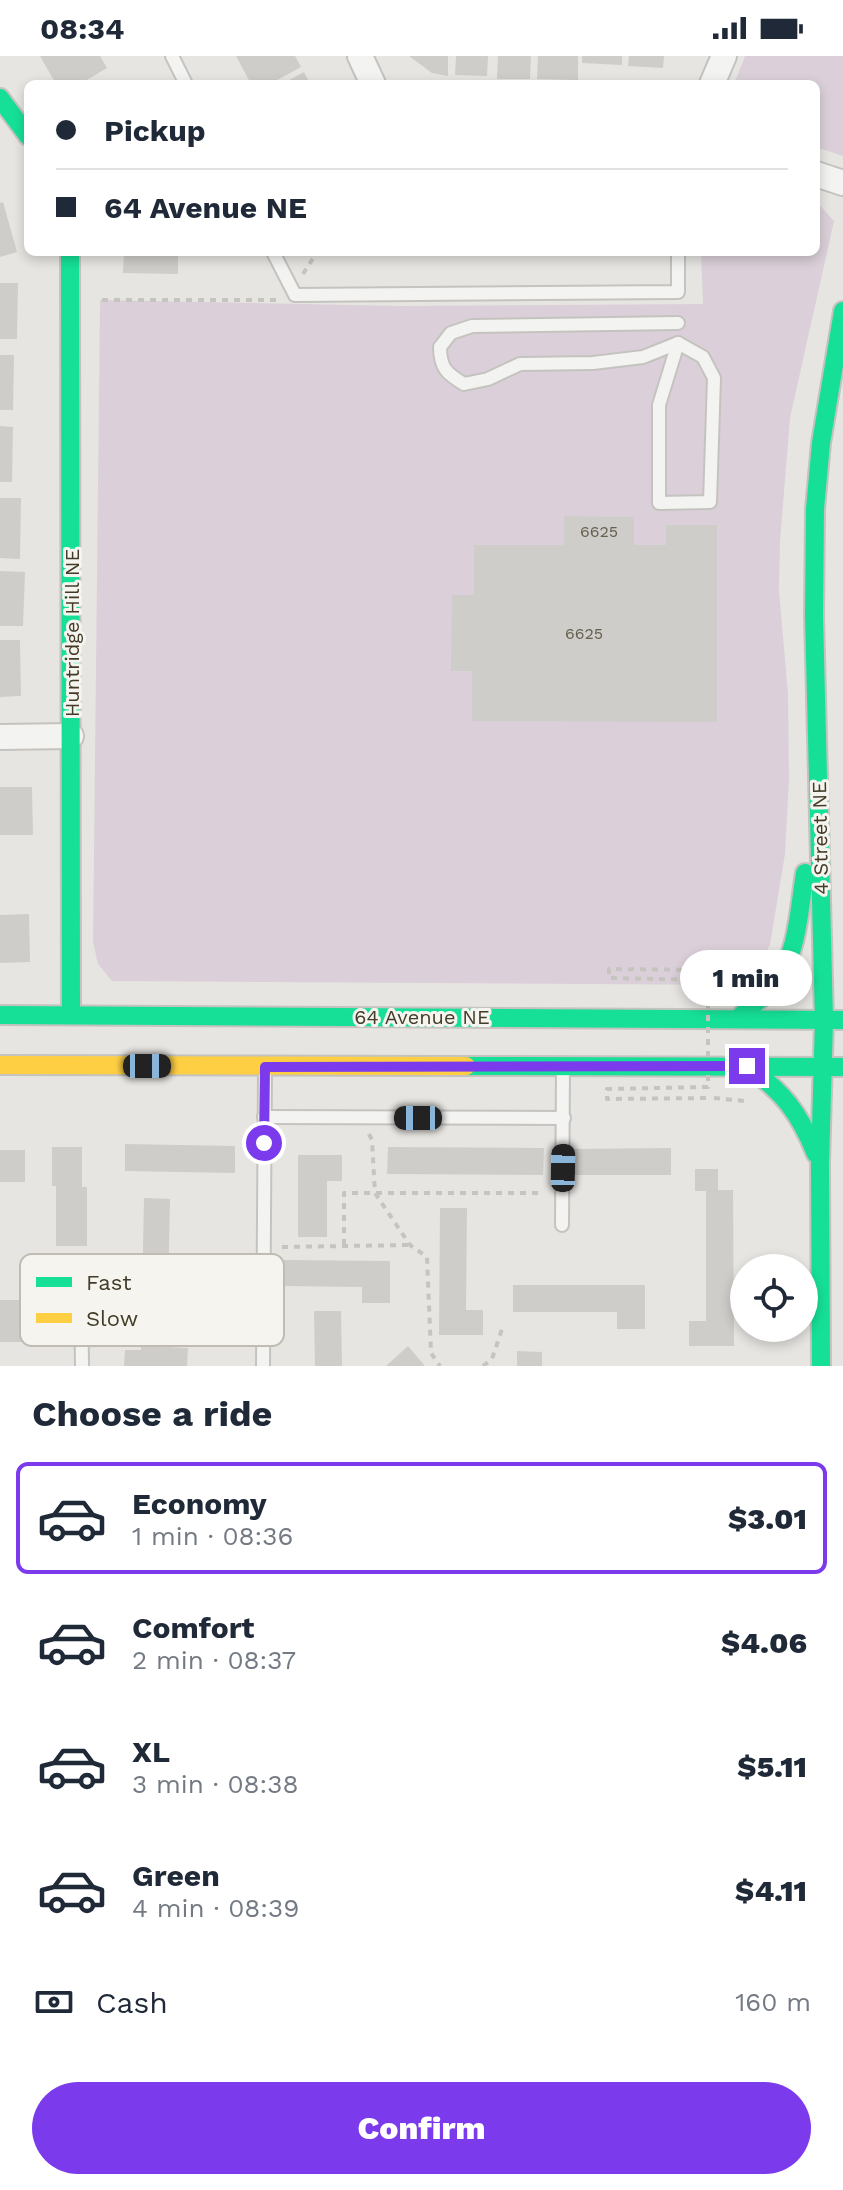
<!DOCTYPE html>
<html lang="en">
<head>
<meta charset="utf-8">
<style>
	:root { --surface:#fff; --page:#f2f2f3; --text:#1f2937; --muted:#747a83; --line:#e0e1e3; --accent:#7c3aed }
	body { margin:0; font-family:"Work Sans",sans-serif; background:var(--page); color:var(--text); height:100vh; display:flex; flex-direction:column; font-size:30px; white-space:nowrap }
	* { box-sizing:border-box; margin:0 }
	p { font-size:26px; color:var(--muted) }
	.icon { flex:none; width:44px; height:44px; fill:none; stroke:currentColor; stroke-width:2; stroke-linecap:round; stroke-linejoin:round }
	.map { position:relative; height:1310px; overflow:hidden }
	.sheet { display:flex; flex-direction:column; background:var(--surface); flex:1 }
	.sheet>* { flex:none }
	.guide { position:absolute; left:24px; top:24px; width:796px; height:176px; border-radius:12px; box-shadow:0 4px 12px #0003; display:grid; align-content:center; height:176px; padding:0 32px; background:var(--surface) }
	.buttons { position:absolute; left:730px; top:1198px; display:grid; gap:16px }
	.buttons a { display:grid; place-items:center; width:88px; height:88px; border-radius:50%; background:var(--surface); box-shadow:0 4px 12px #0003; font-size:40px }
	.end { position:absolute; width:36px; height:36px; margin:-18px; border:10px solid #7c3aed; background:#fff; box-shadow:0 0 0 4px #fff }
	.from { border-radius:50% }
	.bubble { position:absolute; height:56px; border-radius:28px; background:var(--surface); box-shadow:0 4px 12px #0003; font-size:26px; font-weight:800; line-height:56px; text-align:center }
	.car { position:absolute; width:24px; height:48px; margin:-24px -12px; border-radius:10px; box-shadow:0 0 6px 2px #0007; background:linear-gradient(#222 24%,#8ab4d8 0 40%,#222 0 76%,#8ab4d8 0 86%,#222 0) }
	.guide b { display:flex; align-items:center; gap:28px; height:76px; font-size:30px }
	.guide b+b { border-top:2px solid var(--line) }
	.guide i { width:20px; height:20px; background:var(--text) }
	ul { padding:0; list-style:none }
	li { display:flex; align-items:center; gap:24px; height:112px; margin:0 16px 12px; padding:0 16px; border:4px solid transparent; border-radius:12px }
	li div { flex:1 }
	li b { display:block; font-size:30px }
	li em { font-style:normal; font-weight:800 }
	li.active { border-color:var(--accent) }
	li>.icon { width:72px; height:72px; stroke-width:1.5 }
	h2 { padding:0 32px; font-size:36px; line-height:96px }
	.pay { display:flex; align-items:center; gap:20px; height:88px; padding:0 32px; font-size:30px }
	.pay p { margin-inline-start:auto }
	.button { display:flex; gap:16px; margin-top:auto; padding:16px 32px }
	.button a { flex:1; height:92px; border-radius:48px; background:var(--accent); color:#fff; font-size:32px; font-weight:800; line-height:92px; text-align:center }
	.status { display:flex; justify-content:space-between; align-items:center; height:56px; padding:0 40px; background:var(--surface); direction:ltr }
	.status svg { height:22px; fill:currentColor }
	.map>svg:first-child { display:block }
	.green { fill:#dbd0d9 }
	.building { fill:#cfcdc9 }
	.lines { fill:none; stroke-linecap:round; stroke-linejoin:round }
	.lane-casing { stroke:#c5c3bf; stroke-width:16 }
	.street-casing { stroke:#c5c3bf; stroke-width:28 }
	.fast-casing { stroke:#c5c3bf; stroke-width:22 }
	.slow-casing { stroke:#c5c3bf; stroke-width:22 }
	.path { stroke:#c5c4bf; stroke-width:4; stroke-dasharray:6 6; stroke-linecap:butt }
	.lane { stroke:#f3f3f1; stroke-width:12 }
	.street { stroke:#f3f3f1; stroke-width:24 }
	.fast { stroke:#16e098; stroke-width:18 }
	.slow { stroke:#ffcf43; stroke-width:18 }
	.path-bridge { stroke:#c5c4bf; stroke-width:4; stroke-dasharray:6 6; stroke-linecap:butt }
	.route { stroke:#7c3aed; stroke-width:10 }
	.labels { text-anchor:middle; stroke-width:6; stroke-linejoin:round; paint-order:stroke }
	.number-label { font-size:16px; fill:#656050 }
	.street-label { font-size:20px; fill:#413b27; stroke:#f6f4ee }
	.key { fill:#f6f4ee; stroke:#c0bcb2; stroke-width:2 }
	.key-label { font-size:22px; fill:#413b27 }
</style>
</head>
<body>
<div class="status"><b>08:34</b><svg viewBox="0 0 49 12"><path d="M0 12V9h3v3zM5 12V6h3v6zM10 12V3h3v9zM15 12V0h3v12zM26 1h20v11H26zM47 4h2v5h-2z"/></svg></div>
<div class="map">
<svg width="843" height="1310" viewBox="0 0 843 1310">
	<rect width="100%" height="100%" fill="#e7e5e1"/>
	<g class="green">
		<polygon points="745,0 843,0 843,100 816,91 816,28 734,28"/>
		<polygon points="816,145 834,165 790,362 780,486 779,534 788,638 789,723 785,798 770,889 755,914 737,929 112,925 98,908 93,886 100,244 400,250 703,248 701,196 816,196"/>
	</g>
	<g class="building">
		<polygon points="40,0 100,0 107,12 80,28 56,28"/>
		<polygon points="236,0 295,0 301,11 270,28 251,28"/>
		<polygon points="409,0 448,0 448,20 432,17"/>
		<polygon points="456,0 488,0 487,20 455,19"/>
		<polygon points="498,0 531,0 530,23 497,23"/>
		<polygon points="538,0 578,0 578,24 537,23"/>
		<polygon points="582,0 622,0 622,9 582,7"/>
		<polygon points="629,0 664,0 663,12 628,10"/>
		<polygon points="304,16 310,28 282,28"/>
		<polygon points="3,146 17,196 0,201 0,147"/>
		<polygon points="124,196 178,196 178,218 123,217"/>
		<polygon points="0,227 18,227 17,283 0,283"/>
		<polygon points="0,299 14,299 13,354 0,354"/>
		<polygon points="0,370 13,371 12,426 0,426"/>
		<polygon points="0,442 21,442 20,503 0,502"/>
		<polygon points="564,460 634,461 634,489 666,489 666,469 717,469 717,666 472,665 472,615 451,615 452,539 474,539 474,489 564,489"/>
		<polygon points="0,515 25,516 23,570 0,570"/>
		<polygon points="0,584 20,584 21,640 0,641"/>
		<polygon points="0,731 32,731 33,779 0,779"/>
		<polygon points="29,858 30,906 0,907 0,859"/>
		<polygon points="125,1088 235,1090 235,1117 125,1115"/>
		<polygon points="52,1091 82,1091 82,1131 87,1131 87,1190 56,1190 56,1130 52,1130"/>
		<polygon points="388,1091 544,1092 543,1119 387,1118"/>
		<polygon points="671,1092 671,1119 574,1119 574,1093"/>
		<rect x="0" y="1094" width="25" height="32"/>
		<polygon points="298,1099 342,1099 342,1125 327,1125 327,1181 298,1181"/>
		<polygon points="695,1113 718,1113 718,1134 733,1134 734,1290 689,1290 689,1265 706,1265 706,1135 695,1135"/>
		<polygon points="144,1142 170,1143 167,1291 188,1292 187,1310 124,1310 125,1294 141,1294"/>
		<polygon points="440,1152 467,1152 466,1254 483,1254 483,1279 439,1279"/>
		<polygon points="284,1204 390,1205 390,1247 362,1247 362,1231 284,1230"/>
		<polygon points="513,1229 645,1229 645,1273 617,1273 617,1256 513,1256"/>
		<rect x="0" y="1244" width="36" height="42"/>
		<polygon points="314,1255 341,1255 342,1310 315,1310"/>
		<polygon points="408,1290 425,1310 386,1310"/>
		<polygon points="517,1295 542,1296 542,1310 517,1310"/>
	</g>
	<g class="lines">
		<g class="lane-casing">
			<g id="lane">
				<polyline points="172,0 186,28"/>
				<polyline points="273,196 295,239 678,236 678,196"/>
				<path d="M 678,267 L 472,270 L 451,277 L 440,291 C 440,312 447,318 464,328 L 488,323 L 520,308 L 593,307 L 643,301 L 678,287"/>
				<polygon points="678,287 703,301 714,322 710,446 659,447 659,349"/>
				<polyline points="264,1061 564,1062"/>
				<polyline points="562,1169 563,1012"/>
				<polyline points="81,1224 82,1310"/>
				<polyline points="263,1310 265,1013"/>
			</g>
		</g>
		<g class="street-casing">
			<g id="street">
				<polyline points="360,0 373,28"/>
				<polyline points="712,28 724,0"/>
				<polyline points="816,118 843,127"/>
				<polyline points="0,681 71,680"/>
			</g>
		</g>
		<g class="fast-casing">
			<g id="fast">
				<polyline points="0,42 28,80"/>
				<polyline points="70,196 71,959"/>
				<polyline points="0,959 843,964"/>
				<path d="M 737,963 C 750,952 764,941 775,928 C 798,898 799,853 805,817"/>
				<polyline points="466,1010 843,1011"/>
				<path d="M 747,1010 C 783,1036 799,1056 816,1098"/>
				<polyline points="821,1310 820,1108 824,964 814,560 815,453 821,387 843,255"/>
			</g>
		</g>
		<g class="slow-casing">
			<polyline id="slow" points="0,1009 466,1010"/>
		</g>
		<g class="path">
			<polyline points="303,218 317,196"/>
			<polyline points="102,244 277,244"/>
			<polyline points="714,1042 745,1045"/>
			<polyline points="369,1078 372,1084 375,1137 410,1189 427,1201 431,1297 440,1310"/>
			<polyline points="344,1189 344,1137 544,1137"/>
			<polyline points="282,1191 409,1189"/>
			<polyline points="483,1310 492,1303 502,1273"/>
		</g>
		<use href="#lane" class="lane"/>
		<use href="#street" class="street"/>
		<use href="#fast" class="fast"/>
		<use href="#slow" class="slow"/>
		<polyline class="path-bridge" points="706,914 609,913 609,922 708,924 708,1031 607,1033 607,1043 712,1042"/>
	</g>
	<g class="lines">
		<polyline class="route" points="264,1087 265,1011 747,1010"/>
	</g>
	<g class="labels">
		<g class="number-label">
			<text x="599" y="481">6625</text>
			<text x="584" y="583">6625</text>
		</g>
		<g class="street-label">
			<text transform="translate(72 577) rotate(-90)" y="7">Huntridge Hill NE</text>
			<text transform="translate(820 782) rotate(-91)" y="7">4 Street NE</text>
			<text x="422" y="968">64 Avenue NE</text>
		</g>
	</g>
	<rect x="20" y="1198" width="264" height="92" rx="12" class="key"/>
	<rect x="36" y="1221" width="36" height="10" fill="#16e098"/>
	<rect x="36" y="1257" width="36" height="10" fill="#ffcf43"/>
	<g class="key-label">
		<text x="86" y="1234">Fast</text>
		<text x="86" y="1270">Slow</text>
	</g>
</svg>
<div class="buttons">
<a><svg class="icon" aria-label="locate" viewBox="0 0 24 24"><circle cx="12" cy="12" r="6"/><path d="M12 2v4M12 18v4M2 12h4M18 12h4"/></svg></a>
</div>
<i class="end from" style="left:264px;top:1087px"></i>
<i class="end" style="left:747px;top:1010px"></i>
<div class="bubble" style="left:680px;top:894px;width:132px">1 min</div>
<i class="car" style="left:147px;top:1010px;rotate:90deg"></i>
<i class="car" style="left:418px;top:1062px;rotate:270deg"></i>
<i class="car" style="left:563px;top:1112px;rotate:1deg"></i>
<div class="guide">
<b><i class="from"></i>Pickup</b>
<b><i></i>64 Avenue NE</b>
</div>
</div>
<section class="sheet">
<h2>Choose a ride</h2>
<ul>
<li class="active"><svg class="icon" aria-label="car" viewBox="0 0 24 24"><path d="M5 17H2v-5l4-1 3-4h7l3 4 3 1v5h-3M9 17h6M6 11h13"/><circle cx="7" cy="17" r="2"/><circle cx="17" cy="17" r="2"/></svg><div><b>Economy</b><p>1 min · 08:36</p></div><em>$3.01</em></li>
<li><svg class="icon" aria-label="car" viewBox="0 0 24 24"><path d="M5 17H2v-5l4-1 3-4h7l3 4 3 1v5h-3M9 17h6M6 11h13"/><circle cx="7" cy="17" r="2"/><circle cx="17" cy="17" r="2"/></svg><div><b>Comfort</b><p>2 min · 08:37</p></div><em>$4.06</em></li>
<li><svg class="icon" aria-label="car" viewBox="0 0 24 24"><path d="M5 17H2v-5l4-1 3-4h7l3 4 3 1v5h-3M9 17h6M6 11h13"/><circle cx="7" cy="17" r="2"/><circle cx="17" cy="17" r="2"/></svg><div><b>XL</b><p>3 min · 08:38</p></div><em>$5.11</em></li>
<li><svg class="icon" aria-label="car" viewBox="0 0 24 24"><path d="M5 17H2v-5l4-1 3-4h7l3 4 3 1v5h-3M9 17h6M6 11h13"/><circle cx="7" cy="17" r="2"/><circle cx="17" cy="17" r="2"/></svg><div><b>Green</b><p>4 min · 08:39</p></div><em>$4.11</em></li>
</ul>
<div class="pay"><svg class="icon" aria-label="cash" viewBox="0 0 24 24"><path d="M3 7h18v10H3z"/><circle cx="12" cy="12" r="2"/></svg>Cash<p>160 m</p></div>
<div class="button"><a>Confirm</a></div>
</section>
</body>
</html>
